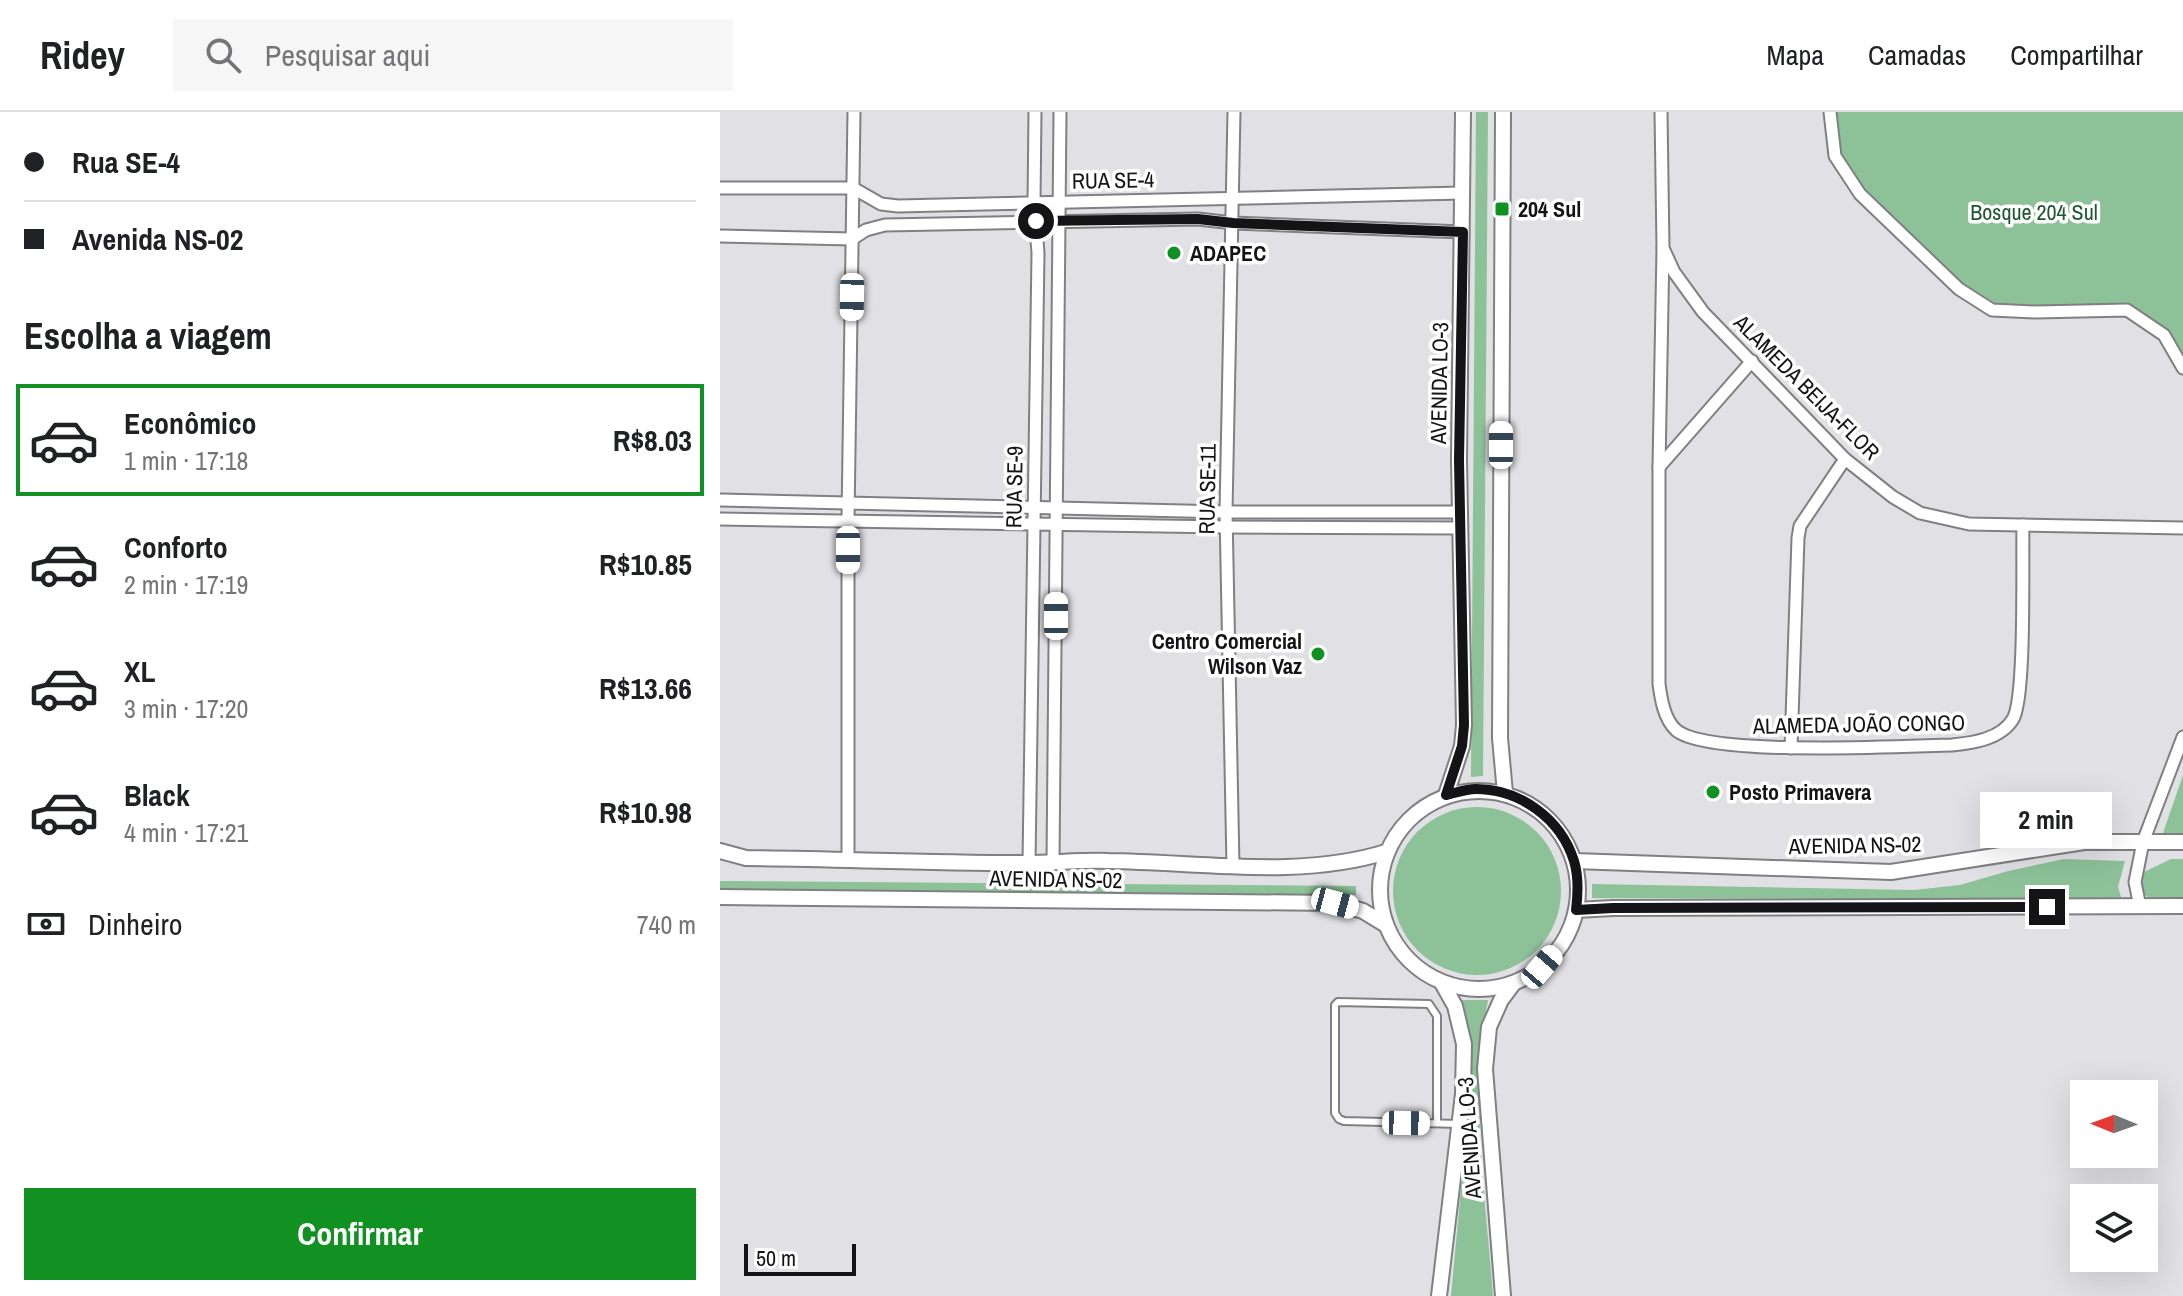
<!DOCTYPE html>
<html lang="pt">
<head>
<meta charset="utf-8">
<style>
	:root { --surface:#fff; --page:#f6f6f6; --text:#202124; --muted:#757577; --line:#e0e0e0; --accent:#119121 }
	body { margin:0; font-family:"Archivo Narrow",sans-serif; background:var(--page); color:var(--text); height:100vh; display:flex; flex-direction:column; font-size:30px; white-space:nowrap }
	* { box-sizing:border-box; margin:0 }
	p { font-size:26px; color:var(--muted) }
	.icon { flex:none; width:44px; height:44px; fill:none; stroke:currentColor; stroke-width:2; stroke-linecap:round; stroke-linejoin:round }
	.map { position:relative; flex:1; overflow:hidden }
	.side { display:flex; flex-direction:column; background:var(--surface); width:720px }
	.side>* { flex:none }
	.guide { display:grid; align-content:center; height:176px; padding:0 24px; background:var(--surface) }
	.needle { width:52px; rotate:271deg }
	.tools { position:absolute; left:1350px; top:968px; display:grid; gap:16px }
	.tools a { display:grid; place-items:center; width:88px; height:88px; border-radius:0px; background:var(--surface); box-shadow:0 8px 32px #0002; font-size:40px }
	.scale { position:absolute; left:24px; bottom:20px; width:112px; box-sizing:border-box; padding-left:8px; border:4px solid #141416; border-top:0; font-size:22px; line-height:28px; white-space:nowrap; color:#141416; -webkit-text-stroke:6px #fff; paint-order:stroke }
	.end { position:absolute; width:36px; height:36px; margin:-18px; border:10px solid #141416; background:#fff; box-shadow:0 0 0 4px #fff }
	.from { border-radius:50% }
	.bubble { position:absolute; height:56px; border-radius:0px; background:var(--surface); box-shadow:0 8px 32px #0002; font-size:26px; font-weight:700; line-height:56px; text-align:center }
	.car { position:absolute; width:24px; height:48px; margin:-24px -12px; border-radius:10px; box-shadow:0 0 6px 2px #0007; background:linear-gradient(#fff 24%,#345 0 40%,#fff 0 76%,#345 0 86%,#fff 0) }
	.guide b { display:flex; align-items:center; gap:28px; height:76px; font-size:30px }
	.guide b+b { border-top:2px solid var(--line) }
	.guide i { width:20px; height:20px; background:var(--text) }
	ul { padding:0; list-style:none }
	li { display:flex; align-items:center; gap:24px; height:112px; margin:0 16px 12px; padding:0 8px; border:4px solid transparent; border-radius:0px }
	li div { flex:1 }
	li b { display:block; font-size:30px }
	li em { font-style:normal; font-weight:700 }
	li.active { border-color:var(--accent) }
	li>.icon { width:72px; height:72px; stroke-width:1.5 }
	h2 { padding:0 24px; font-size:36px; line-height:96px }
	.pay { display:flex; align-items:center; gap:20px; height:88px; padding:0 24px; font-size:30px }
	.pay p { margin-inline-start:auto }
	.cta { display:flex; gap:16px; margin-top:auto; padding:16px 24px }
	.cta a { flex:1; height:92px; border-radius:0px; background:var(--accent); color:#fff; font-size:32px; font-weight:700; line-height:92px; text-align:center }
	header { display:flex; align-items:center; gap:48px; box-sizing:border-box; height:112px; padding:0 40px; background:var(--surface); border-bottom:2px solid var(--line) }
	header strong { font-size:38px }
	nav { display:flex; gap:44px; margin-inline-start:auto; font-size:28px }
	.search { width:560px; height:72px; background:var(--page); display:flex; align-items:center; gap:20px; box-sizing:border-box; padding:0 28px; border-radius:0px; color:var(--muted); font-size:30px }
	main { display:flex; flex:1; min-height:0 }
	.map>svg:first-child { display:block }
	.green { fill:#8dc198 }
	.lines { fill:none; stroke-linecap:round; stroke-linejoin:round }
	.service-casing { stroke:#808084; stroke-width:10 }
	.minor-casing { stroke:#808084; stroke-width:15 }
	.tertiary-casing { stroke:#808084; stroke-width:18 }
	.service { stroke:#fff; stroke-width:6 }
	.minor { stroke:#fff; stroke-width:11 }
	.tertiary { stroke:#fff; stroke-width:14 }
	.route { stroke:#141416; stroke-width:10 }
	.poi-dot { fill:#119121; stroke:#fff; stroke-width:3 }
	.labels { text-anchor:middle; stroke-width:7; stroke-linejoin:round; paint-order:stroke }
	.street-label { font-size:22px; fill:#141416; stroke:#fff }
	.poi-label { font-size:22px; font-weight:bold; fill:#141416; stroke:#fff; text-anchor:start }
	.park-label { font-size:22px; fill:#1e5630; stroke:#fff }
</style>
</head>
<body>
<header>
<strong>Ridey</strong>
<div class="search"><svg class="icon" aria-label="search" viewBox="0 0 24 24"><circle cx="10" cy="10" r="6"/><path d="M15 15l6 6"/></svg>Pesquisar aqui</div>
<nav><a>Mapa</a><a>Camadas</a><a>Compartilhar</a></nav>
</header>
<main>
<section class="side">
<div class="guide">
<b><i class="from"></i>Rua SE-4</b>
<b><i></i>Avenida NS-02</b>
</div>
<h2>Escolha a viagem</h2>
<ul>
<li class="active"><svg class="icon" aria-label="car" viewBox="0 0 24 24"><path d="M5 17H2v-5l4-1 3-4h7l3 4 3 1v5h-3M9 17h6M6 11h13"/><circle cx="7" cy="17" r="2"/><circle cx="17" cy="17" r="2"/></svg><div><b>Econômico</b><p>1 min · 17:18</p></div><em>R$8.03</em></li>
<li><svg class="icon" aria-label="car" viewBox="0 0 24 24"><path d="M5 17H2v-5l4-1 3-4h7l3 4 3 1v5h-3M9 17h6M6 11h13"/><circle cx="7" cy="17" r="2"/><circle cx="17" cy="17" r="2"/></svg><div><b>Conforto</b><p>2 min · 17:19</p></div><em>R$10.85</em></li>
<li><svg class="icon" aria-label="car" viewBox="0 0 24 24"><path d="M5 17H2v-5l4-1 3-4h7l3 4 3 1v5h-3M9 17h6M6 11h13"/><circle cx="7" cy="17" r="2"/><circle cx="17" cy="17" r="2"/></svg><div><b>XL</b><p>3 min · 17:20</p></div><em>R$13.66</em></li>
<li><svg class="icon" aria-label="car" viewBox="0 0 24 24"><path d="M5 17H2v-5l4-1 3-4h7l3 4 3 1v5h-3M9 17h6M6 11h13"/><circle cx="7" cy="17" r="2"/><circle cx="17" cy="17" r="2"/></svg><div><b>Black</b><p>4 min · 17:21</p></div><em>R$10.98</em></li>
</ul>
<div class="pay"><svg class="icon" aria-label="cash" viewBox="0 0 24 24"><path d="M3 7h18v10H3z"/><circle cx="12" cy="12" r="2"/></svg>Dinheiro<p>740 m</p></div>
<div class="cta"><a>Confirmar</a></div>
</section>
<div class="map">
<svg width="1463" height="1184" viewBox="0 0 1463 1184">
	<rect width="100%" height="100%" fill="#e1e1e5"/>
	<g class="green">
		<polygon points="756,0 768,0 763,664 751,665"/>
		<polygon points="1110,0 1463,0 1463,256 1444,223 1407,198 1272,198 1239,177 1140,82 1115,44"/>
		<polygon points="1463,663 1463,722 1443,721"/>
		<circle cx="757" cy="779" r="84"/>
		<polygon points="1344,747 1405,749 1398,775 1402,788 872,786 872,772 1194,778 1240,773 1288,759"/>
		<polygon points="1451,747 1463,747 1463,785 1428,785 1419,778 1422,761"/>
		<polygon points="0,769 636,774 636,783 0,779"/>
		<path d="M 742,888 L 768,888 C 749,985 766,1087 773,1184 L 731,1184 L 747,1013 L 750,931 Z"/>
	</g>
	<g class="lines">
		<g class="service-casing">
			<polyline id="service" points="717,1011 717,904 709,892 618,890 615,893 615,1001 619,1007 624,1009 740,1012"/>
		</g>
		<g class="minor-casing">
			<g id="minor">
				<polyline points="941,0 943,136 954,160 983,200 1099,320 1125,347 1173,385 1200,401 1249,412 1463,416"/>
				<polyline points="1110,0 1115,44 1140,82 1239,177 1272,198 1316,200 1407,198 1444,223 1463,256"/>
				<polyline points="0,76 133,76 161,92 178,94 742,81"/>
				<polyline points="0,124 132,127 146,118 165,113 478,107 513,111 743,120"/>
				<path d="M 943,136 L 939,355 L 939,572 C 941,587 944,607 956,618 C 987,645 1184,634 1232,633 C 1253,631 1281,627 1293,607 C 1306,585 1302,447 1303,413"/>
				<polyline points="939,355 1032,249"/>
				<polyline points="0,388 506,400 740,400"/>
				<polyline points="0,407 506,415 740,416"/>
				<polyline points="1071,636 1078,426 1080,414 1125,347"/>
				<polyline points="128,746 128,407 134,0"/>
				<polyline points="333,749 340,0"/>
				<polyline points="309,751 318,141 314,91 315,0"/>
				<polyline points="513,754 506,400 514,0"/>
				<polyline points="1420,795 1415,770 1423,730 1463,625"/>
			</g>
		</g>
		<g class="tertiary-casing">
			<g id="tertiary">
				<polyline points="783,0 780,626 785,681"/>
				<circle cx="759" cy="778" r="99"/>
				<polyline points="726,683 742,634 744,613 739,348 743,0"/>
				<path d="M 0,739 L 26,746 C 119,747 212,751 305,751 C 333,751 361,748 389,749 C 479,750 580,767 666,740"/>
				<polyline points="854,749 1171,760 1364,730 1463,730"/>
				<polyline points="0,785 615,791 643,799 666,813"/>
				<polyline points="856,798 893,796 1463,794"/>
				<polyline points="719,1184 743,982 744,932 735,894 722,871"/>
				<polyline points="783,1184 765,957 769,915 781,888 793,872"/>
			</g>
		</g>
		<use href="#service" class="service"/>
		<use href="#minor" class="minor"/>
		<use href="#tertiary" class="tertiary"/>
	</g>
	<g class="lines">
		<path class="route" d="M 316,109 L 478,107 L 513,111 L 743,120 L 739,348 L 744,613 L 742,634 L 726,683 C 735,681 746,677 756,677 C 800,677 841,707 854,749 C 859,765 858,782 856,798 L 893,796 L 1327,795"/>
	</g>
	<g class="poi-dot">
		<rect x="774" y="89" width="16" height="16" rx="4"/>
		<circle cx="454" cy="141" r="8"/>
		<circle cx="598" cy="542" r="8"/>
		<circle cx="993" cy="680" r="8"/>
	</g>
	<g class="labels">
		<g class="street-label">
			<text transform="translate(393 68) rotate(-1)" y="8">RUA SE-4</text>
			<text transform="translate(719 271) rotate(-89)" y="8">AVENIDA LO-3</text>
			<text transform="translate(1087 275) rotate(45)" y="8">ALAMEDA BEIJA-FLOR</text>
			<text transform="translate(294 375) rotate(-89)" y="8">RUA SE-9</text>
			<text transform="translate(487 377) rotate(-89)" y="8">RUA SE-11</text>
			<text transform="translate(1139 612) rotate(-1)" y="8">ALAMEDA JOÃO CONGO</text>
			<text transform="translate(1135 733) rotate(-1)" y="8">AVENIDA NS-02</text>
			<text transform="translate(336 767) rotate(1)" y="8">AVENIDA NS-02</text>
			<text transform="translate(749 1026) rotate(-94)" y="8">AVENIDA LO-3</text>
		</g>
		<g class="poi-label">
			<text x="798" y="105">204 Sul</text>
			<text x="470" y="149">ADAPEC</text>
			<text x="582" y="537" text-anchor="end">Centro Comercial<tspan x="582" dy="25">Wilson Vaz</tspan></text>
			<text x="1009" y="688">Posto Primavera</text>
		</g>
		<g class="park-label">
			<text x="1314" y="108">Bosque 204 Sul</text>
		</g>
	</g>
</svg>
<div class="tools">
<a><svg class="needle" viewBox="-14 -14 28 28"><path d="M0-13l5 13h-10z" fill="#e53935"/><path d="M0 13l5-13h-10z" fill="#757577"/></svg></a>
<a><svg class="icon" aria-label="layers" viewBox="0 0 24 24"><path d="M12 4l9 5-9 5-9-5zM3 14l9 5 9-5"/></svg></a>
</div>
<div class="scale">50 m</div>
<i class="end from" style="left:316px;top:109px"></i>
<i class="end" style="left:1327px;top:795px"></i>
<div class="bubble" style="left:1260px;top:680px;width:132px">2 min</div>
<i class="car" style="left:132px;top:185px;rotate:181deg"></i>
<i class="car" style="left:781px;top:333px;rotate:0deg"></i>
<i class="car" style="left:128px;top:438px;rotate:180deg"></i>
<i class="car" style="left:336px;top:504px;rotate:0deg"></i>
<i class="car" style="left:615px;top:791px;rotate:105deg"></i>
<i class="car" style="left:822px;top:855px;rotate:41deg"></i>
<i class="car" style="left:686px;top:1011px;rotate:91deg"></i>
</div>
</main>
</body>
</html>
